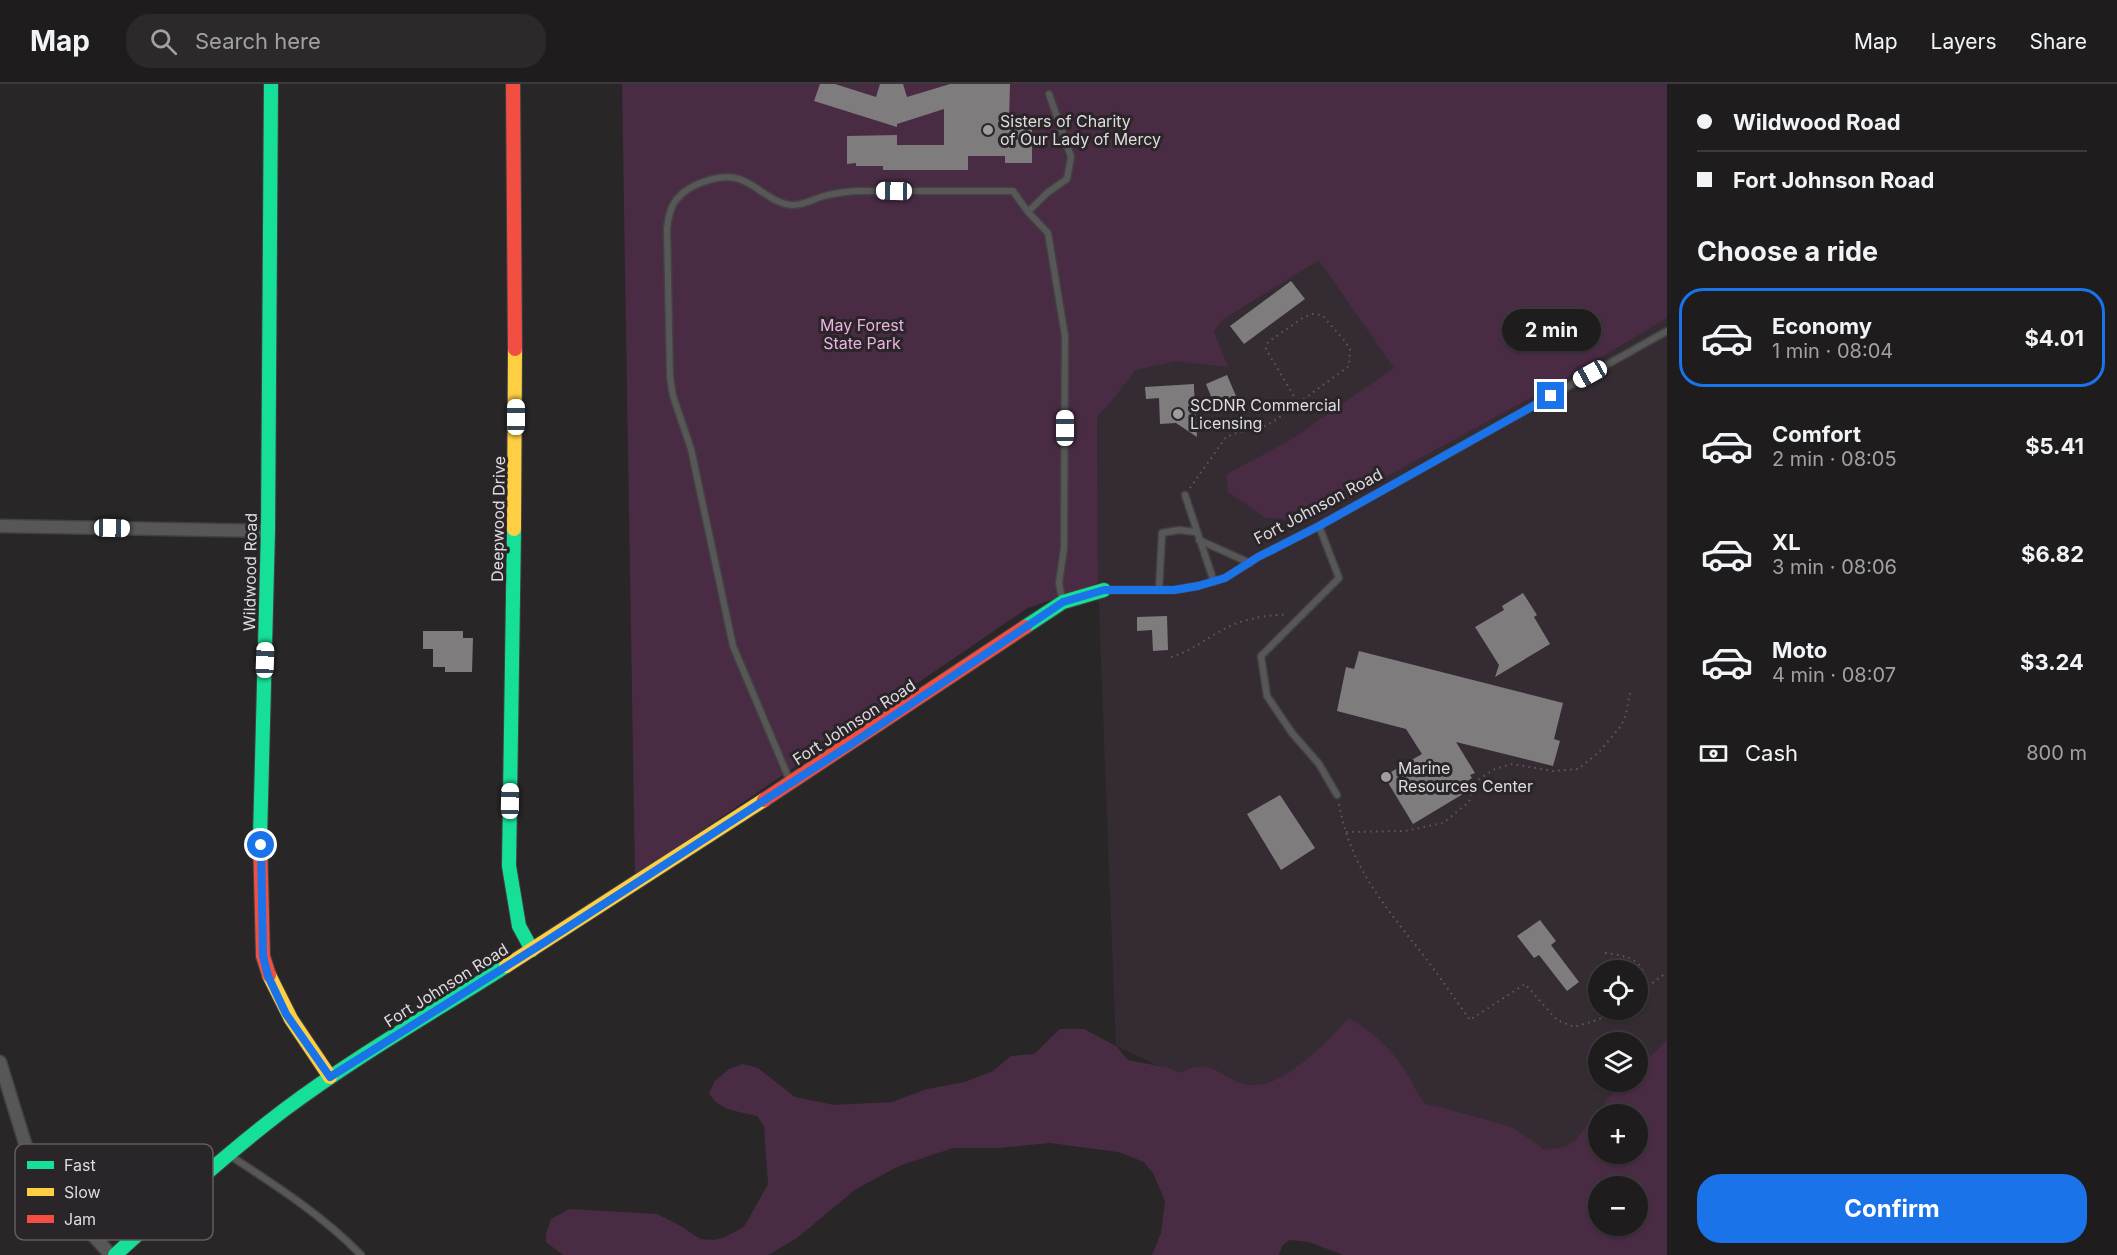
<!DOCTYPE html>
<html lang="en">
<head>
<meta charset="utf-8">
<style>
	:root { --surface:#1f1c1e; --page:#2c292b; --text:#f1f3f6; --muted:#a1a1a4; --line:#3c3a3c; --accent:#1a73e8 }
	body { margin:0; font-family:Inter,sans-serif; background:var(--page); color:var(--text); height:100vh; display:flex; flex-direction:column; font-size:22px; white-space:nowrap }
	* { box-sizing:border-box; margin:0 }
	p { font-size:20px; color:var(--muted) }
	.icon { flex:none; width:33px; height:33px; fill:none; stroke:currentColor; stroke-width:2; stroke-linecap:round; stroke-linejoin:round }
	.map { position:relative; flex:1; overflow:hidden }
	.sheet { display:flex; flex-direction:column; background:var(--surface); width:450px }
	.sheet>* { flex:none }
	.banner { display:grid; align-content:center; height:132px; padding:0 30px; background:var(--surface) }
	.fabs { position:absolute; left:1588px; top:876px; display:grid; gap:12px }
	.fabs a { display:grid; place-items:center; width:60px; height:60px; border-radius:50%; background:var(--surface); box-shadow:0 2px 4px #0004,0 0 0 2px var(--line); font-size:30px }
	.end { position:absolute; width:27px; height:27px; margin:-14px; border:8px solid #1a73e8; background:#fff; box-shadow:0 0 0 3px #fff }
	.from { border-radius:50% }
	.bubble { position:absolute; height:42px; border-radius:21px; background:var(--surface); box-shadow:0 2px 4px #0004,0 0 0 2px var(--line); font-size:20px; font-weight:700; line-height:42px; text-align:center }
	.car { position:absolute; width:18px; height:36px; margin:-18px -9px; border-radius:8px; box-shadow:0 0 4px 2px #0007; background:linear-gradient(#fff 24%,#345 0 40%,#fff 0 76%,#345 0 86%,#fff 0) }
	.banner b { display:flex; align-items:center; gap:21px; height:57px; font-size:22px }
	.banner b+b { border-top:2px solid var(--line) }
	.banner i { width:15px; height:15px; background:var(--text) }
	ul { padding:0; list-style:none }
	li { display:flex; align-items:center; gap:18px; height:99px; margin:0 12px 9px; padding:0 18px; border:3px solid transparent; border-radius:24px }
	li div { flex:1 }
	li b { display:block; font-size:22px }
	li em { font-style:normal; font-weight:700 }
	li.active { border-color:var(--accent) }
	li>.icon { width:54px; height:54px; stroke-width:1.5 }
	h2 { padding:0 30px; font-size:27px; line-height:72px }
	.pay { display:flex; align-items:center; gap:15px; height:66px; padding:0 30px; font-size:22px }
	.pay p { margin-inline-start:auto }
	.action { display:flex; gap:12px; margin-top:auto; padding:12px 30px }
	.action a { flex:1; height:69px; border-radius:24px; background:var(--accent); color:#fff; font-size:24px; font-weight:700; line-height:69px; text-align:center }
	header { display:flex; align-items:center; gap:36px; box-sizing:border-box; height:84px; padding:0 30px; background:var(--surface); border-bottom:2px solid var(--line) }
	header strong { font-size:28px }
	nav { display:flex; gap:33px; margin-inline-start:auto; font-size:21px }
	.search { width:420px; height:54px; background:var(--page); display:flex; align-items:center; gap:15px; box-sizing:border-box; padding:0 21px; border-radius:24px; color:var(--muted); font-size:22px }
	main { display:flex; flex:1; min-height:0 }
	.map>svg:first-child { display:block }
	.built { fill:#352c33; fill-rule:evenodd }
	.green { fill:#492c44; fill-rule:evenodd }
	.building { fill:#7f7c7e }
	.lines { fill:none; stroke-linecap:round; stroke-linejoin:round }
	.lane-casing { stroke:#434142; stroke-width:9 }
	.street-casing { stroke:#434142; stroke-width:15 }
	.fast-casing { stroke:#434142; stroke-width:16 }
	.slow-casing { stroke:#434142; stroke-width:16 }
	.jam-casing { stroke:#434142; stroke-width:16 }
	.path { stroke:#5c5b5c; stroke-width:2; stroke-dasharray:1.5 4.5; stroke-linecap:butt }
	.lane { stroke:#585758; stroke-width:6 }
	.street { stroke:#585758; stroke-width:12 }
	.fast { stroke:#16e098; stroke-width:14 }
	.slow { stroke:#ffcf43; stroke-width:14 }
	.jam { stroke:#f24e42; stroke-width:14 }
	.route { stroke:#1a73e8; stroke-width:8 }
	.poi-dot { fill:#9f9c9f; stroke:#2a2529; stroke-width:2 }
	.labels { text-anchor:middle; stroke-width:6; stroke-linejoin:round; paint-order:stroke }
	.poi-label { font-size:16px; fill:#dfdcdf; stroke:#2a2529; text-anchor:start }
	.park-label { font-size:16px; fill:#eeb2e2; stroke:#2a2529 }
	.street-label { font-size:16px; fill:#dfdcdf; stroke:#2a2529 }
	.key { fill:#2a2529; stroke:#605c60; stroke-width:1.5 }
	.key-label { font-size:16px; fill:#dfdcdf }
</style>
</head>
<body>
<header>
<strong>Map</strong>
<div class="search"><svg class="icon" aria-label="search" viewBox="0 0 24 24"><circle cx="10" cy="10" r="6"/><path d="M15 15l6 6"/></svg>Search here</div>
<nav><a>Map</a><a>Layers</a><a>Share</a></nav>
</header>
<main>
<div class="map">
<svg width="1667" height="1171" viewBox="0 0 1667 1171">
	<rect width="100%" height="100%" fill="#292628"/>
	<path class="built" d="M 1095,0 L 1667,0 L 1667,1129 L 1620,1171 L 1564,1171 L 1116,962 L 1098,499 ZM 1599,886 L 1638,886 L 1638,926 L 1599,926 ZM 1599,958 L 1638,958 L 1638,998 L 1599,998 ZM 1599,1030 L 1638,1030 L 1638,1070 L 1599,1070 ZM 1599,1102 L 1638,1102 L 1638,1142 L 1599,1142 Z"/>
	<g class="green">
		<polygon points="622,0 1667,0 1667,234 1554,301 1307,436 1266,434 1228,408 1227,390 1289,357 1394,284 1319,176 1222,236 1214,248 1228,283 1177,277 1135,286 1114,314 1097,333 1098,499 1026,525 635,792"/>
		<path d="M 1349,934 C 1372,948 1389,962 1404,985 C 1412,997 1417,1010 1426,1021 L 1436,1022 L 1512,1043 L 1545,1066 L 1565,1063 L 1575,1057 L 1611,1011 L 1625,998 L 1638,998 L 1638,985 L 1667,956 L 1667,1171 L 1343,1171 L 1309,1158 L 1289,1156 L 1282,1162 L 1279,1171 L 1152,1171 L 1161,1149 L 1165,1117 L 1153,1089 L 1144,1078 L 1118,1068 L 1050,1059 L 999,1064 L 953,1064 L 899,1082 L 856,1105 L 797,1154 L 768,1171 L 563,1171 L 546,1158 L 546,1149 L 551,1135 L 570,1125 L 657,1130 L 679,1141 L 700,1155 L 714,1156 L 725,1153 L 744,1143 L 768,1100 L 764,1042 L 757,1032 C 738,1027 719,1027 709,1009 L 715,997 L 729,985 L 743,980 L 758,984 L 795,1013 L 834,1021 L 892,1018 L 927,1005 L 965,998 L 993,987 L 1011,972 L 1034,970 L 1060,945 L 1084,945 L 1116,962 L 1128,976 L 1169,984 L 1179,989 C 1184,987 1191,984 1196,983 C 1212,979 1229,996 1243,1000 C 1281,1010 1326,958 1349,934 ZM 1599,1030 L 1638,1030 L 1638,1070 L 1599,1070 ZM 1599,1102 L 1638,1102 L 1638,1142 L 1599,1142 Z"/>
	</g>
	<g class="building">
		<polygon points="820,0 835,0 876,13 880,0 903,0 907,13 950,0 1010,0 1009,39 1032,39 1032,79 1005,79 1005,72 968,72 968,86 883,86 883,82 856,82 856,79 847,80 847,52 897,51 897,61 944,61 944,25 897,40 897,43 814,17"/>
		<polygon points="1291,197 1305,215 1244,260 1230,242"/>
		<polygon points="1227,291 1236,312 1215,322 1206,300"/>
		<polygon points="1194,300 1194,305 1197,353 1176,339 1160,340 1159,314 1146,315 1145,303"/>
		<polygon points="1523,509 1537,531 1534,533 1550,560 1495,593 1499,581 1475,543 1504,526 1502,522"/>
		<polygon points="1167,532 1168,566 1153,567 1152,546 1137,547 1137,533"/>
		<polygon points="423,547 463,547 463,554 473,554 472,588 445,588 445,583 433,583 433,565 423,565"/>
		<polygon points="1359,567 1563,619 1554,655 1560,657 1553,682 1456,658 1475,689 1470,691 1472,694 1463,700 1468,707 1413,740 1384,692 1422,670 1406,645 1337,627 1346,583 1354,585"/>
		<polygon points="1280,711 1315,764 1281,786 1247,730"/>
		<polygon points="1540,836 1556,857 1551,861 1579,898 1567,907 1539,871 1534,874 1517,852"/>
	</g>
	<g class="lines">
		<g class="lane-casing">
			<g id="lane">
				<polyline points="1028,128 1047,109 1067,95 1071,73 1049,10"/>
				<polyline points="1185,411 1214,498"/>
				<polyline points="1319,442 1339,494 1261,572 1267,612 1292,649 1319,680 1337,711"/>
				<polyline points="1199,456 1250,479"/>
				<polyline points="1107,506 1174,506 1198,502 1225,494 1258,473 1319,442 1667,247"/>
				<polyline points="1159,506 1162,449 1179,446 1196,448"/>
				<path d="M 790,697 L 733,562 L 691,365 L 673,312 L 670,293 L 667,145 C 668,136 669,127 674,119 C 686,100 723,87 744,97 C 760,104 775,121 793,121 C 804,121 814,115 824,112 C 834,109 845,108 856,107 L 1013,107 L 1028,128 L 1048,149 L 1065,252 L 1064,464 L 1059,499 L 1062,515"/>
				<path d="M 232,1073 C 278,1103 323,1132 361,1171"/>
			</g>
		</g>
		<g class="street-casing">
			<g id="street">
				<polyline points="0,442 268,447"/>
				<polyline points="0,978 33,1085 111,1171"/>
			</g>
		</g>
		<g class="fast-casing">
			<g id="fast">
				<polyline points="514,445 509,782 519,842 532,866"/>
				<polyline points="1025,543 1063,518 1104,506"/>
				<polyline points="260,754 268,447 271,0"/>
				<path d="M 115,1171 C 170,1121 225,1071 284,1026 C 355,973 432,929 506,882"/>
			</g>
		</g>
		<g class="slow-casing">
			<g id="slow">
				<polyline points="514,445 515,265"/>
				<polyline points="506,882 764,716"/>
				<polyline points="269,891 291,935 330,993"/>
			</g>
		</g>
		<g class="jam-casing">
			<g id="jam">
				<polyline points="513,0 515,265"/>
				<polyline points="764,716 1025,543"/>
				<polyline points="260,754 263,872 269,891"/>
			</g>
		</g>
		<g class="path">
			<polyline points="1190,404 1226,353 1239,348 1263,343 1274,337 1349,282 1350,265 1344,256 1322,231 1313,230 1304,233 1268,258 1266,265 1298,319"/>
			<path d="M 1171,573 C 1196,566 1212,549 1235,540 C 1250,534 1272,530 1287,531"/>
			<path d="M 1339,720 C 1351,785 1385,822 1424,872 C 1440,893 1455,915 1470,936 L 1525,900 L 1557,936 L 1574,943 L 1597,936 L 1616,926"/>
			<polyline points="1346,748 1405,747 1443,739 1469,718 1474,702 1479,695 1495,685 1512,680 1553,687 1578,685 1599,668 1621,642 1626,630 1630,609"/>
			<path d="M 1605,869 C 1630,872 1645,876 1647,903"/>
			<polyline points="1638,910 1667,888"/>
		</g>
		<use href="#lane" class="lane"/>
		<use href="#street" class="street"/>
		<use href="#fast" class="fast"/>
		<use href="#slow" class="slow"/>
		<use href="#jam" class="jam"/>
	</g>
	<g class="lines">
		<polyline class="route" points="261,761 263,872 268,892 286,930 330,993 545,858 853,659 1063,518 1104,506 1174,506 1198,502 1225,494 1258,473 1319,442 1551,312"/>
	</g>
	<g class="poi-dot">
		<circle cx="988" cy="46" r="6"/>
		<circle cx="1178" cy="330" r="6"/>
		<circle cx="1386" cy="693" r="6"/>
	</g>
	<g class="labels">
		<g class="poi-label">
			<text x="1000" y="43">Sisters of Charity<tspan x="1000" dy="18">of Our Lady of Mercy</tspan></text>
			<text x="1190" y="327">SCDNR Commercial<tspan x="1190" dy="18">Licensing</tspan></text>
			<text x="1398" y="690">Marine<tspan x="1398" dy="18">Resources Center</tspan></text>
		</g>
		<g class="park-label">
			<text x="862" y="247">May Forest<tspan x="862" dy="18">State Park</tspan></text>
		</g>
		<g class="street-label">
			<text transform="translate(1318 422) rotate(-28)" y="6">Fort Johnson Road</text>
			<text transform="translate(498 435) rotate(-89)" y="6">Deepwood Drive</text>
			<text transform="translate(250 488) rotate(-89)" y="6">Wildwood Road</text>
			<text transform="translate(854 638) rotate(-33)" y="6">Fort Johnson Road</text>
			<text transform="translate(446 901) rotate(-32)" y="6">Fort Johnson Road</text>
		</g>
	</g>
	<rect x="15" y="1060" width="198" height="96" rx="9" class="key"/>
	<rect x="27" y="1077" width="27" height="8" fill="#16e098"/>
	<rect x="27" y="1104" width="27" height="8" fill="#ffcf43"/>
	<rect x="27" y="1131" width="27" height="8" fill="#f24e42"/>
	<g class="key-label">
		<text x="64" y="1087">Fast</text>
		<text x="64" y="1114">Slow</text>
		<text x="64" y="1141">Jam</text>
	</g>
</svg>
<div class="fabs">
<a><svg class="icon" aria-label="locate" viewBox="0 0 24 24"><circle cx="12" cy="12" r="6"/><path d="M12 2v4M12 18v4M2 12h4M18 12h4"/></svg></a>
<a><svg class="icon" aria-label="layers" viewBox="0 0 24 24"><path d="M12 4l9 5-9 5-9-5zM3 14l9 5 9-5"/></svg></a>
<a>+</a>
<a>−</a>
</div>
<i class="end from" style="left:261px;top:761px"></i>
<i class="end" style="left:1551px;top:312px"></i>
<div class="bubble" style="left:1502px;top:225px;width:99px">2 min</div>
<i class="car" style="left:894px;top:107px;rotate:271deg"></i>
<i class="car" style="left:1590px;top:290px;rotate:241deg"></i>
<i class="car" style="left:516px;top:333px;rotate:0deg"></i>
<i class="car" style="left:1065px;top:344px;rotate:0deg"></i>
<i class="car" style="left:112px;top:444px;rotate:91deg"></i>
<i class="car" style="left:265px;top:576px;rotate:2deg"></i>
<i class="car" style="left:510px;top:717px;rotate:1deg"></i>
</div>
<section class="sheet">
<div class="banner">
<b><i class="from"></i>Wildwood Road</b>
<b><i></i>Fort Johnson Road</b>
</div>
<h2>Choose a ride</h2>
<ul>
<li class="active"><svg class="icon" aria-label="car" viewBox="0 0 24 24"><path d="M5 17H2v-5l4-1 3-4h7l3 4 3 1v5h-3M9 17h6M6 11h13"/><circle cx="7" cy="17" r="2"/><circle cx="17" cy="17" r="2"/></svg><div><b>Economy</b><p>1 min · 08:04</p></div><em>$4.01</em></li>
<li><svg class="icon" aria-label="car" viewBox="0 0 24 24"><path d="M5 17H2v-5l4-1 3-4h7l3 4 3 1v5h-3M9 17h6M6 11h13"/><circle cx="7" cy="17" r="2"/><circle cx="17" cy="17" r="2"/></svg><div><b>Comfort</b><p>2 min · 08:05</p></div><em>$5.41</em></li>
<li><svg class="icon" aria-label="car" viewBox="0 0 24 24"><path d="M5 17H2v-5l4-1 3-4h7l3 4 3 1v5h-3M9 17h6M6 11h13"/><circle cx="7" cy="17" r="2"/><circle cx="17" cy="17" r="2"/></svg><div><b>XL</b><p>3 min · 08:06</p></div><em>$6.82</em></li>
<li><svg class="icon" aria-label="car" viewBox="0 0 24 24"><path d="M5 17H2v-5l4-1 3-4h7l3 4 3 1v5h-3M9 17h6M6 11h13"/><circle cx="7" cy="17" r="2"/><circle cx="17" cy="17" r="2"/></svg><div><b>Moto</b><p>4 min · 08:07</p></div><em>$3.24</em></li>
</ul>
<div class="pay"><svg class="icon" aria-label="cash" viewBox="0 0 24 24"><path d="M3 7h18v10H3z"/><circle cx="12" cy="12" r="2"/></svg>Cash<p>800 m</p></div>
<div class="action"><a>Confirm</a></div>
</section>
</main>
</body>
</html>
